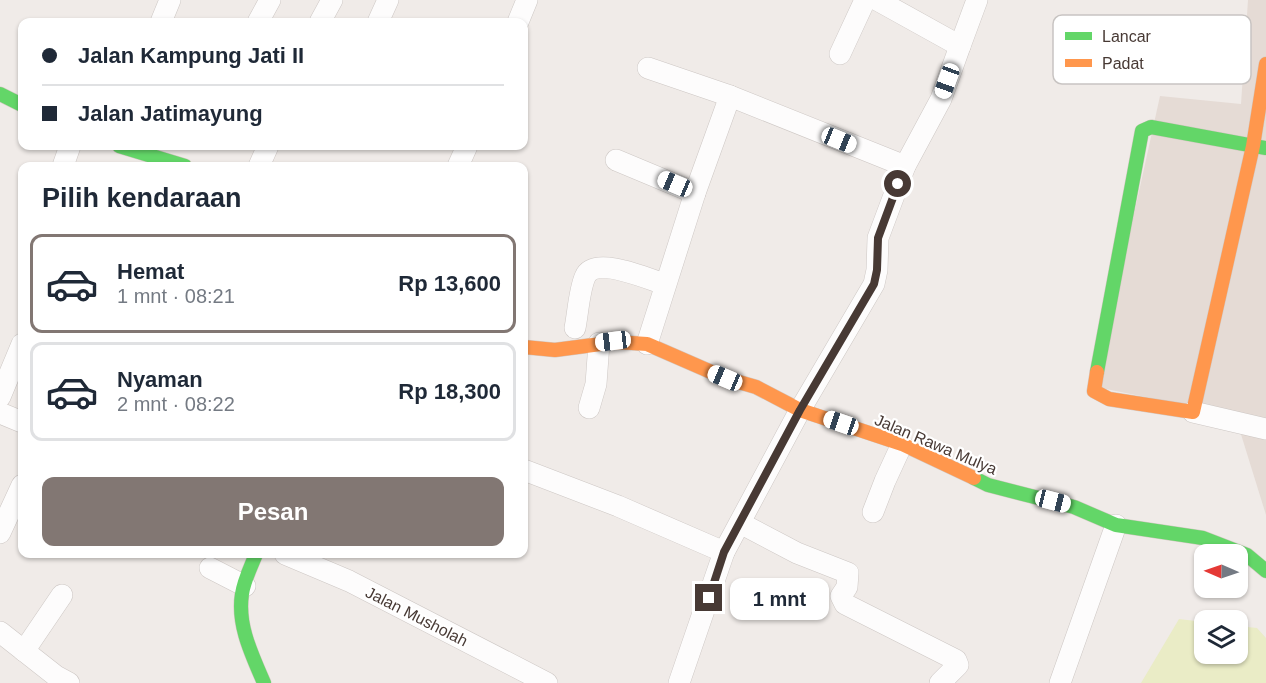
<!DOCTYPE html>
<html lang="id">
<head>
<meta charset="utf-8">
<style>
	:root { --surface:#fff; --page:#f2f2f3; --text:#1f2937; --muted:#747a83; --line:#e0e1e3; --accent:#827773 }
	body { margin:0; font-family:Helvetica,sans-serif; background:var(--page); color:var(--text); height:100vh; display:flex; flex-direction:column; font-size:22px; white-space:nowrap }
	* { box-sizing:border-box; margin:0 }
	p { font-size:20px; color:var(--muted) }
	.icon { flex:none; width:33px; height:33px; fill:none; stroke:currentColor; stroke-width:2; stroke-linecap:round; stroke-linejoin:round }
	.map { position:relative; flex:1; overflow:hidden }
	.panel { position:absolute; left:18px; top:162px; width:510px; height:396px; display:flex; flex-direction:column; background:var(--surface); border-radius:12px; box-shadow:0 2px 4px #0004 }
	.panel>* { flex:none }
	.top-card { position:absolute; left:18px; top:18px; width:510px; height:132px; border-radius:12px; box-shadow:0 2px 4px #0004; display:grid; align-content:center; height:132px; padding:0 24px; background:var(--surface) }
	.needle { width:39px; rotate:272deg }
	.controls { position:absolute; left:1194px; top:544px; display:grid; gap:12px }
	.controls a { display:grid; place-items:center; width:54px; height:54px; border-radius:12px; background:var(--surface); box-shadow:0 2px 4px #0004; font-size:30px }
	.end { position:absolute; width:27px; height:27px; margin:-14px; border:8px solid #473934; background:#fff; box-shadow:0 0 0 3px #fff }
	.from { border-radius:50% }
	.bubble { position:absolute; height:42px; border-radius:12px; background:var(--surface); box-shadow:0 2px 4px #0004; font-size:20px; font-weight:600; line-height:42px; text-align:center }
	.car { position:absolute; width:18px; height:36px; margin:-18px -9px; border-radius:8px; box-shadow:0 0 4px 2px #0007; background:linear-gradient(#fff 24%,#345 0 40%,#fff 0 76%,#345 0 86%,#fff 0) }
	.top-card b { display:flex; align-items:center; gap:21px; height:57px; font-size:22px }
	.top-card b+b { border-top:2px solid var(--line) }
	.top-card i { width:15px; height:15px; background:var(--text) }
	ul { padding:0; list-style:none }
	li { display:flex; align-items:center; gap:18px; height:99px; margin:0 12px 9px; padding:0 12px; border:3px solid var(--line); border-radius:12px }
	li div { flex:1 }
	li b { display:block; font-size:22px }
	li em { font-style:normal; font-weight:600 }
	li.on { border-color:var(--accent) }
	li>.icon { width:54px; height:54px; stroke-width:1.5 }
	h2 { padding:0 24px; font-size:27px; line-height:72px }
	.primary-button { display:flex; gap:12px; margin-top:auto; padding:12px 24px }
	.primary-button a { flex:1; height:69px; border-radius:12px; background:var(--accent); color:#fff; font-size:24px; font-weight:600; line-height:69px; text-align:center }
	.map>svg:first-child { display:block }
	.residential { fill:#e5dbd5 }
	.green { fill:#eaecc6 }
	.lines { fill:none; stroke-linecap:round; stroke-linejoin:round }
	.street-casing { stroke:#cdc7c4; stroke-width:22 }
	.fast-casing { stroke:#d3c8c2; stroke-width:15 }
	.slow-casing { stroke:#d3c8c2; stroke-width:15 }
	.street { stroke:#fdfcfc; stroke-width:21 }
	.fast { stroke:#63d668; stroke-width:14 }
	.slow { stroke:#ff974d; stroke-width:14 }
	.route { stroke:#473934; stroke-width:8 }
	.labels { text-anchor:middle; stroke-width:4.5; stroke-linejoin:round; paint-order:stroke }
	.street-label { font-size:16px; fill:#473934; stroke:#fff }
	.key { fill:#fff; stroke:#c8c4c2; stroke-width:1.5 }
	.key-label { font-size:16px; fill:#473934 }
</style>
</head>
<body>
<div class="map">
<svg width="1266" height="683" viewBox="0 0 1266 683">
	<rect width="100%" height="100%" fill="#f0ebe8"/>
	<polygon class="residential" points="1248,0 1266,0 1266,515 1235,415 1096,387 1160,96 1241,104"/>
	<polygon class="green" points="1179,619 1204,622 1204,654 1238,654 1238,626 1257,628 1266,638 1266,683 1141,683"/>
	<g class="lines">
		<g class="street-casing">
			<g id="street">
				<polyline points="161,22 170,0"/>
				<polyline points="258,22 270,0"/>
				<polyline points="320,22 332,0"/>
				<polyline points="378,22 388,0"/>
				<polyline points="518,22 527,0"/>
				<polyline points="960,46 977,0"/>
				<polyline points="840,54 865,0"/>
				<polyline points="648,68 730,96 905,166"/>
				<polyline points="616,160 695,193"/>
				<polyline points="63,166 70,146"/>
				<polyline points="259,166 268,146"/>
				<polyline points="458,166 467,146"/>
				<path d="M 575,328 C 578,313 579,291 585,277 C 594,255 648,279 664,284"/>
				<polyline points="647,344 695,193 730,96"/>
				<polyline points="0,397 22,344"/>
				<polyline points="589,408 596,384 599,343"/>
				<polyline points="1193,412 1266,429"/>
				<polyline points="0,413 22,422"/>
				<polyline points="524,470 618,506 724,552"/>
				<polyline points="873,512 885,481 902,444"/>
				<polyline points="740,523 797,553 848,573 847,587 841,596 845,604 956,660 958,665 940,683"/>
				<polyline points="0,533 22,485"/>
				<polyline points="285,554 349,581 547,683"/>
				<polyline points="210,568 245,586"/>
				<polyline points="0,632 56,676 69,683"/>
				<polyline points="24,651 62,595"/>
				<polyline points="679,683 724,552 800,410 874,284 877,270 878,238 905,166 941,99 960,46 877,0"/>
				<polyline points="1060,683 1116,525"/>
			</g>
		</g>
		<g class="fast-casing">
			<g id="fast">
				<polyline points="0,94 22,105"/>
				<polyline points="119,146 185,166"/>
				<polyline points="1097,372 1142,131 1151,127 1266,148"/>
				<polyline points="974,478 988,485 1074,507 1116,525 1203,538 1247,555 1266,571"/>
				<path d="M 256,554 C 251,567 244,580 242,594 C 237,625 252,655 264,683"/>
			</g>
		</g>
		<g class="slow-casing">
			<g id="slow">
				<polyline points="524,347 555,350 616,342 647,344 725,378 756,387 800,410 902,444 974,478"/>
				<polyline points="1097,372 1094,391 1109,399 1193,412 1253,146 1266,64"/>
			</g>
		</g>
		<use href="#street" class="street"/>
		<use href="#fast" class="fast"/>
		<use href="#slow" class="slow"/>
	</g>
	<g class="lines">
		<polyline class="route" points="709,598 724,552 800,410 874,284 877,270 878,238 898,184"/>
	</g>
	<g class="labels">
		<g class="street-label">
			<text transform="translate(936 444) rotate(23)" y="6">Jalan Rawa Mulya</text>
			<text transform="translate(417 616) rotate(27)" y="6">Jalan Musholah</text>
		</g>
	</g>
	<rect x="1053" y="15" width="198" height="69" rx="9" class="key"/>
	<rect x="1065" y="32" width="27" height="8" fill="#63d668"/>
	<rect x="1065" y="59" width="27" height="8" fill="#ff974d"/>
	<g class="key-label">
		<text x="1102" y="42">Lancar</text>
		<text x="1102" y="69">Padat</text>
	</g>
</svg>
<div class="controls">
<a><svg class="needle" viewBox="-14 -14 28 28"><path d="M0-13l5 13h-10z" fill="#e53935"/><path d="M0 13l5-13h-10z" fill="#747a83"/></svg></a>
<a><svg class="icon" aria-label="layers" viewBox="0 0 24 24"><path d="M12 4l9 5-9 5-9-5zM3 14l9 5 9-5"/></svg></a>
</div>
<i class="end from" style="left:898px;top:184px"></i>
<i class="end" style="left:709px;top:598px"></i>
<div class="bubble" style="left:730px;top:578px;width:99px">1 mnt</div>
<i class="car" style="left:947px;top:81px;rotate:200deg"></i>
<i class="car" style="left:839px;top:140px;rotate:112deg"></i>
<i class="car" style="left:675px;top:184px;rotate:293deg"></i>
<i class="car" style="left:613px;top:341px;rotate:263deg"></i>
<i class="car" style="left:725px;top:378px;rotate:293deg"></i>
<i class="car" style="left:841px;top:423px;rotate:289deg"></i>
<i class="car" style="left:1053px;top:501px;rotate:104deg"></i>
<div class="top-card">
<b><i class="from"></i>Jalan Kampung Jati II</b>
<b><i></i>Jalan Jatimayung</b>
</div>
<section class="panel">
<h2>Pilih kendaraan</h2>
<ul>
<li class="on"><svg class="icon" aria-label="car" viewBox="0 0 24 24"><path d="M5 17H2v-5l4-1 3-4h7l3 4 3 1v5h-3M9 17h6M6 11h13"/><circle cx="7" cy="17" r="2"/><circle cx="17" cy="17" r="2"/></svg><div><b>Hemat</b><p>1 mnt · 08:21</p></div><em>Rp 13,600</em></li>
<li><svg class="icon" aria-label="car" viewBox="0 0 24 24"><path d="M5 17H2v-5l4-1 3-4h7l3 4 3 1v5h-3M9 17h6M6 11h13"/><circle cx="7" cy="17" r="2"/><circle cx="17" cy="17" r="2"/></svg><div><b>Nyaman</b><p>2 mnt · 08:22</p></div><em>Rp 18,300</em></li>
</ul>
<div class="primary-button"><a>Pesan</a></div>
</section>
</div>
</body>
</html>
